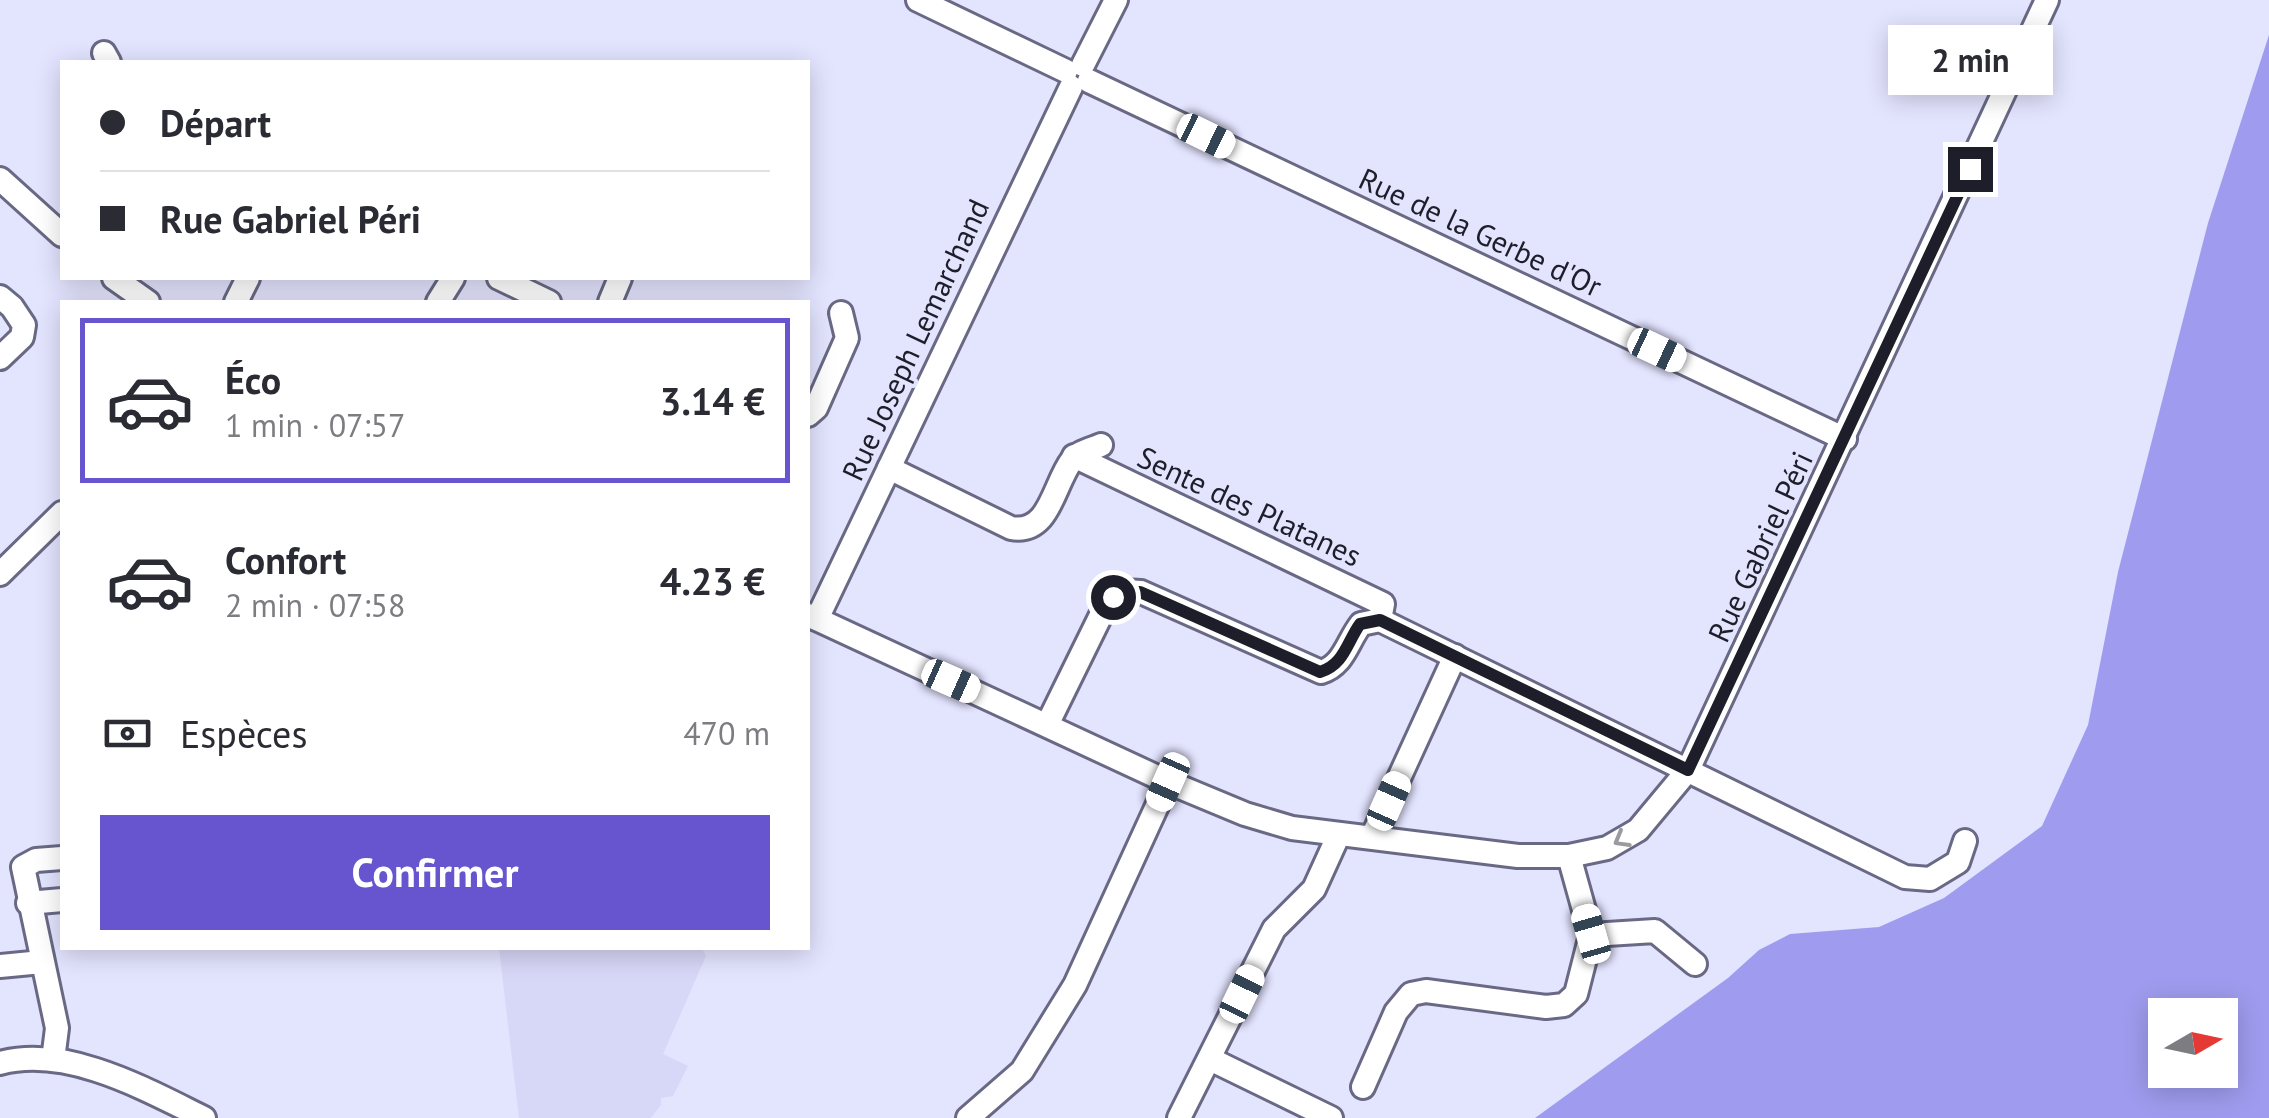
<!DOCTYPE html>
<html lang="fr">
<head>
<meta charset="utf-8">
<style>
	:root { --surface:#fff; --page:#f2f2f3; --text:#2b2b33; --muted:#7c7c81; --line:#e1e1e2; --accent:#6655cf }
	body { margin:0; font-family:"PT Sans",sans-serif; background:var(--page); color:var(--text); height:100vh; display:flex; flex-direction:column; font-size:38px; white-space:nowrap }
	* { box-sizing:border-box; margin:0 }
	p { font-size:32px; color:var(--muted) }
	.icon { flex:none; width:55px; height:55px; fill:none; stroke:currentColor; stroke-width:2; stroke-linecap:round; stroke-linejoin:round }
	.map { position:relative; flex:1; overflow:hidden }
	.panel { position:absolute; left:60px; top:300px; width:750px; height:650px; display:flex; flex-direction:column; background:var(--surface); border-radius:0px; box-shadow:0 5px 25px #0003 }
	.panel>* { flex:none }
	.guide { position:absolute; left:60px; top:60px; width:750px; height:220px; border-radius:0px; box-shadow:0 5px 25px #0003; display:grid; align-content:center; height:220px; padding:0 40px; background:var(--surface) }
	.needle { width:65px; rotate:81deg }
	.controls { position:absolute; left:2148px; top:998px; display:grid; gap:20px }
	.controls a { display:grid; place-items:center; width:90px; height:90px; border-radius:0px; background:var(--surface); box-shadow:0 5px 25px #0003; font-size:50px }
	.end { position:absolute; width:45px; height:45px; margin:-22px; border:12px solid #1e1e2a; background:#fff; box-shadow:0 0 0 5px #fff }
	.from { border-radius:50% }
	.bubble { position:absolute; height:70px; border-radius:0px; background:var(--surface); box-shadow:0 5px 25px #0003; font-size:32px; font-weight:800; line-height:70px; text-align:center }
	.car { position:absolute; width:30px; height:60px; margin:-30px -15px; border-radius:12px; box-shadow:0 0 8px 2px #0007; background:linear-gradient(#fff 24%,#345 0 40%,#fff 0 76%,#345 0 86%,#fff 0) }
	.guide b { display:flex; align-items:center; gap:35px; height:95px; font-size:38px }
	.guide b+b { border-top:2px solid var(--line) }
	.guide i { width:25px; height:25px; background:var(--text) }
	ul { padding:18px 0 0; list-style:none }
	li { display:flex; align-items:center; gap:30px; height:165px; margin:0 20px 15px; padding:0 20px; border:5px solid transparent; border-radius:0px }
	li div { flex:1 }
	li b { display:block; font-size:38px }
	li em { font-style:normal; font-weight:800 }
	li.on { border-color:var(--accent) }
	li>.icon { width:90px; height:90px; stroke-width:1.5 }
	.pay { display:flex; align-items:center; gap:25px; height:110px; padding:0 40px; font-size:38px }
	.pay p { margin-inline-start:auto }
	.cta { display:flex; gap:20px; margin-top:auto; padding:20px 40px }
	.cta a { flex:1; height:115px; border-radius:0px; background:var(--accent); color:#fff; font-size:40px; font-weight:800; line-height:115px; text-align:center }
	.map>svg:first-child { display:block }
	.built { fill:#d7d7f7 }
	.forest { fill:#9f9cef; fill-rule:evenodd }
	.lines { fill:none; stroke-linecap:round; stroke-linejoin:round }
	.minor-casing { stroke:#696985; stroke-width:28 }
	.minor { stroke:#fff; stroke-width:22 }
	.oneway { stroke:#9a9a9f }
	.route { stroke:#1e1e2a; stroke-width:12 }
	.labels { text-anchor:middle; stroke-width:8; stroke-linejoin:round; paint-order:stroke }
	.street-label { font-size:30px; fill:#1e1e2a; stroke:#e3e4fe }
</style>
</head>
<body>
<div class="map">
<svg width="2269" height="1118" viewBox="0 0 2269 1118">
	<rect width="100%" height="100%" fill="#e3e4fe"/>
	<polygon class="built" points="499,948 702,948 706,956 663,1054 688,1066 673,1096 661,1098 661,1105 651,1118 519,1118"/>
	<path class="forest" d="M 2269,35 L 2269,1118 L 1535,1118 L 1728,978 L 1759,950 L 1790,934 L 1879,927 L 1944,898 L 2042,826 L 2088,725 L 2118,572 L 2208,223 ZM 2165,1015 L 2220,1015 L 2220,1070 L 2165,1070 Z"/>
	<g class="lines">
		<g class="minor-casing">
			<g id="minor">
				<polyline points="918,0 1066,71"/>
				<polyline points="104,53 109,62"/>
				<polyline points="1083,65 1116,0"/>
				<polyline points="1089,81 1845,439"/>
				<polyline points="0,179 62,235"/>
				<polyline points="114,278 148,302"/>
				<polyline points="499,278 549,302"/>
				<polyline points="0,297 12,307 24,325 22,337 0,358"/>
				<polyline points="236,302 248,278"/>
				<polyline points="438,302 453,278"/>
				<polyline points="610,302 620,278"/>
				<polyline points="808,415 816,408 847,338 841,313"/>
				<polyline points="1074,456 1383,604 1380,620"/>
				<path d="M 889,468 L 1011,528 C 1050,535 1053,485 1072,460 C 1078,452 1092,449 1101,445"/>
				<polyline points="0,574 62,513"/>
				<polyline points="808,615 1168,782 1245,814 1292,828 1518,856 1569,856 1607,848 1638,830 1688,770 2047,0"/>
				<polyline points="817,619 1071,87"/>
				<path d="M 1047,725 L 1105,607 L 1123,591 L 1141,592 L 1321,672 C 1344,665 1347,642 1361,624 L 1380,620 L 1905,877 L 1930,879 L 1958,862 L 1965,841"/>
				<polyline points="1372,837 1455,656"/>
				<polyline points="28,903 62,900"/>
				<polyline points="1591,935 1655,931 1695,964"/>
				<polyline points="0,966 42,962"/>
				<polyline points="1210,1059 1331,1118"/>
				<polyline points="53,1060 57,1028 23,867 36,860 62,858"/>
				<path d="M 0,1063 C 67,1045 145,1089 204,1118"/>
				<polyline points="1363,1087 1396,1012 1411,994 1426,991 1546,1007 1564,1005 1576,994 1591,935 1569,856"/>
				<polyline points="968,1118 1022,1071 1075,985 1168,782"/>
				<polyline points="1179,1118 1274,929 1314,889 1339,834"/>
			</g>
		</g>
		<use href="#minor" class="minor"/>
	</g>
	<defs><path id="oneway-chevron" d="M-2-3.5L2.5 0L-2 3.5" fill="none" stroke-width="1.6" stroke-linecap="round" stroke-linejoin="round" transform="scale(2.5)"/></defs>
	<use class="oneway" href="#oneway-chevron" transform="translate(1621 840) rotate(150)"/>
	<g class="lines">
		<path class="route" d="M 1113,597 L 1123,592 L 1140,592 L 1320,672 C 1344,665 1347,642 1360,624 L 1380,620 L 1688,770 L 1970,169"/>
	</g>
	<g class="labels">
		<g class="street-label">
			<text transform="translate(1480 233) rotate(25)" y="10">Rue de la Gerbe d'Or</text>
			<text transform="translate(916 340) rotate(-65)" y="10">Rue Joseph Lemarchand</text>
			<text transform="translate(1249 507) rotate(25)" y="10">Sente des Platanes</text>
			<text transform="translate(1761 547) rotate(-65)" y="10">Rue Gabriel Péri</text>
		</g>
	</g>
</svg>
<div class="controls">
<a><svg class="needle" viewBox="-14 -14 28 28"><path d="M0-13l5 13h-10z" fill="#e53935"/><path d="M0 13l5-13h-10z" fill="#7c7c81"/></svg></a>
</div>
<i class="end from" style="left:1113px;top:597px"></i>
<i class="end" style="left:1970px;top:169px"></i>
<div class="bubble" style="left:1888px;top:25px;width:165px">2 min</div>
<i class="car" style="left:1206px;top:136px;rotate:116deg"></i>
<i class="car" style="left:1657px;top:350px;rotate:115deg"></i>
<i class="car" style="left:951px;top:681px;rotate:114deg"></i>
<i class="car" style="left:1168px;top:782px;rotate:204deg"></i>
<i class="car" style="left:1389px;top:801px;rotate:24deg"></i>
<i class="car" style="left:1591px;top:934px;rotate:344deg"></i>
<i class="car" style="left:1242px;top:994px;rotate:26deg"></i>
<div class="guide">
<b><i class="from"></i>Départ</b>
<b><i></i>Rue Gabriel Péri</b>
</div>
<section class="panel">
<ul>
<li class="on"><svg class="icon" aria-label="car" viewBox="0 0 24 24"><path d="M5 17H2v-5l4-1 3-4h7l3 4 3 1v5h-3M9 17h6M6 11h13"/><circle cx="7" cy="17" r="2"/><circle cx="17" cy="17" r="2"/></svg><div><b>Éco</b><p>1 min · 07:57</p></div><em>3.14 €</em></li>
<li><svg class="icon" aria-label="car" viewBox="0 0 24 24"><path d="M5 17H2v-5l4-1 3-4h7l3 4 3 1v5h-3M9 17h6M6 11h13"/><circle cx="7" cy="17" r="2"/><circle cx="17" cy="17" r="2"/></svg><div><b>Confort</b><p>2 min · 07:58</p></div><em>4.23 €</em></li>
</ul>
<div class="pay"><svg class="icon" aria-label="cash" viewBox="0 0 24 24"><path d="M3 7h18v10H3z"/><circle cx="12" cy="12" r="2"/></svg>Espèces<p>470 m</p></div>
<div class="cta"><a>Confirmer</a></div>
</section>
</div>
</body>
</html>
